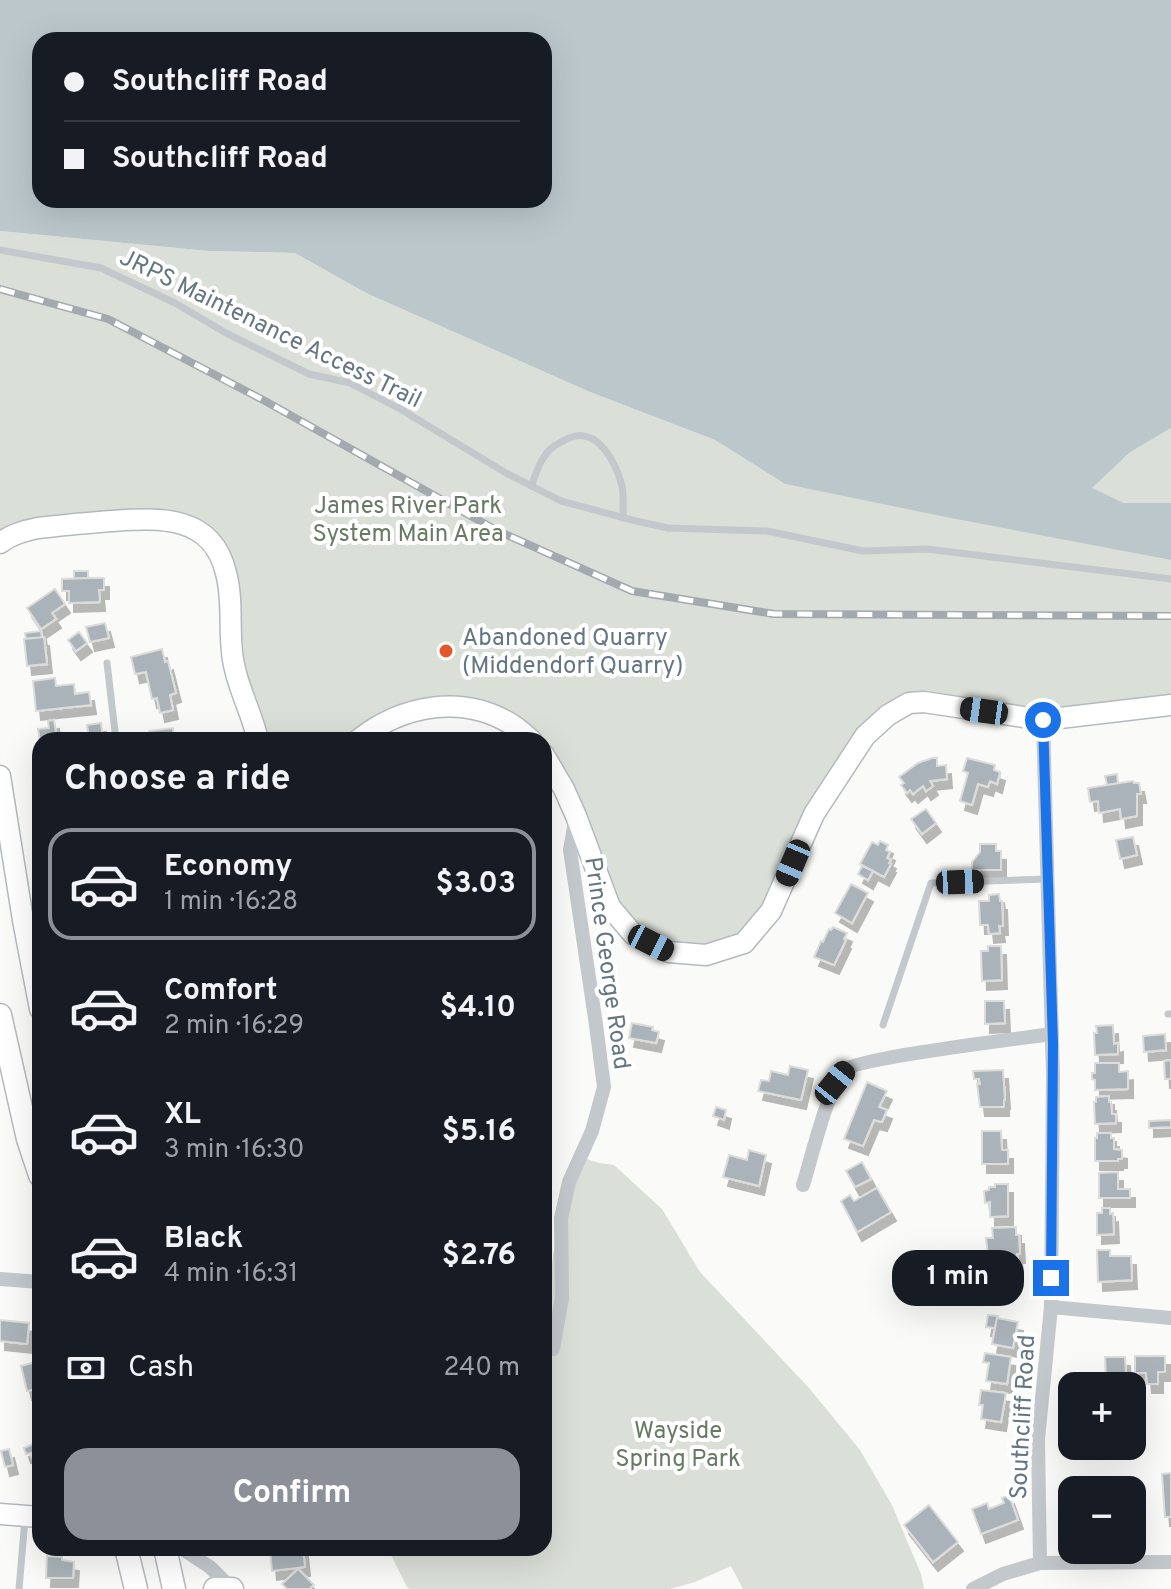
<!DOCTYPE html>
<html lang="en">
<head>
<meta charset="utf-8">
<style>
	:root { --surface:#171b24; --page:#20242c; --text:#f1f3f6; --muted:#9ea1a6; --line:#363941; --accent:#8c9099 }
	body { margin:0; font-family:Overpass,sans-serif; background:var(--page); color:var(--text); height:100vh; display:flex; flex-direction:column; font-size:30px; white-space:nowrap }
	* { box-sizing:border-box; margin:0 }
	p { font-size:26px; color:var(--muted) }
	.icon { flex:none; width:44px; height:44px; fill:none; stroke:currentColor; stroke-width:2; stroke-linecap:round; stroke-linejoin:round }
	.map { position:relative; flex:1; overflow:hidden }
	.details { position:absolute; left:32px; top:732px; width:520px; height:824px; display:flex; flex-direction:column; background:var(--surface); border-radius:24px; box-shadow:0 8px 32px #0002 }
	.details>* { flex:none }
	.hud { position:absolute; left:32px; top:32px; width:520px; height:176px; border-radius:24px; box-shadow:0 8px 32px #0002; display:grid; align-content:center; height:176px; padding:0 32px; background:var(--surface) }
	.fabs { position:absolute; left:1058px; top:1372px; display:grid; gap:16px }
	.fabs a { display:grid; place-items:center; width:88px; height:88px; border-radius:16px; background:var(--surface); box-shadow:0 8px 32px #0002; font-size:40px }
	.end { position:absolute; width:36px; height:36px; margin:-18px; border:10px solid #1a73e8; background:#fff; box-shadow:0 0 0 4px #fff }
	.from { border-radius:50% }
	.bubble { position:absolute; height:56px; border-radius:24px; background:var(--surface); box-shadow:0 8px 32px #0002; font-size:26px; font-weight:700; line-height:56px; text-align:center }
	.car { position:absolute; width:24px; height:48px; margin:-24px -12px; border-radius:10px; box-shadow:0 0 6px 2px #0007; background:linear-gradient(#222 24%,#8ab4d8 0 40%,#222 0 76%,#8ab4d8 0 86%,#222 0) }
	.hud b { display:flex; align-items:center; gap:28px; height:76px; font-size:30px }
	.hud b+b { border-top:2px solid var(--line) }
	.hud i { width:20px; height:20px; background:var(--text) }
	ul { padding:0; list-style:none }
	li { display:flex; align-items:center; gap:24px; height:112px; margin:0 16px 12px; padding:0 16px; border:4px solid transparent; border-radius:24px }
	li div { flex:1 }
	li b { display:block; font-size:30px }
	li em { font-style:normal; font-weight:700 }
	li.current { border-color:var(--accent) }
	li>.icon { width:72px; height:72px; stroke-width:1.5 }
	h2 { padding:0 32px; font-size:36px; line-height:96px }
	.pay { display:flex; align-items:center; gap:20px; height:88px; padding:0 32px; font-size:30px }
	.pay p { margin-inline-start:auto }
	.primary-button { display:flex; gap:16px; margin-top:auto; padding:16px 32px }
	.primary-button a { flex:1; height:92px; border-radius:24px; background:var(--accent); color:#fff; font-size:32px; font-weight:700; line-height:92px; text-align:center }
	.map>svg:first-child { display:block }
	.green { fill:#dadfd7 }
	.water { fill:#bbc7cb; fill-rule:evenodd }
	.building { fill:#aab3b9; stroke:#dcdcda; stroke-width:2; filter:url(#shadow) }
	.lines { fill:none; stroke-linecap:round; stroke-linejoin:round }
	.secondary-casing { stroke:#b3babf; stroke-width:23 }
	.primary-casing { stroke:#b5babe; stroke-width:25 }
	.lane { stroke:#c3c8cc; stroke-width:7 }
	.street { stroke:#c3c8cc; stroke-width:14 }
	.secondary { stroke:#fff; stroke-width:20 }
	.primary { stroke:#fff; stroke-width:22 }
	.rail-casing { stroke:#a2aab0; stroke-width:8 }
	.rail { stroke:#fff; stroke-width:5; stroke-dasharray:15; stroke-linecap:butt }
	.route { stroke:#1a73e8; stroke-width:10 }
	.poi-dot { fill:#e4572e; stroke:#fff; stroke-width:3 }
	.labels { text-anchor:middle; stroke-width:8; stroke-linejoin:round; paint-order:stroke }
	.street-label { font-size:24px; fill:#657683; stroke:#fff }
	.park-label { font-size:24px; fill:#687a64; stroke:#fff }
	.poi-label { font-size:24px; fill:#657683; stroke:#fff; text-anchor:start }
</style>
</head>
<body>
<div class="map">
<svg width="1171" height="1589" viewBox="0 0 1171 1589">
	<defs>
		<filter id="shadow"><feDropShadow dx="5" dy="9" stdDeviation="0" flood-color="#0004"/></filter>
	</defs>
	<rect width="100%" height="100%" fill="#fafaf8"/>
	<g class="green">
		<polygon points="0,231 208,251 295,253 366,293 590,392 715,440 785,484 1171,560 1171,705 1043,720 924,702 888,715 744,943 706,955 633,934 544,755 544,740 531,740 513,725 439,706 358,740 258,740 229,586 200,533 133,524 0,543"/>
		<polygon points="1171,428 1171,503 1124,503 1091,488 1129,453"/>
		<polygon points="580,1157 599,1163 614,1165 662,1209 700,1272 809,1388 860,1450 892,1505 921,1574 924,1589 743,1589 731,1566 695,1582 670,1589 410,1589 407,1587 390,1553 390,1548 544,1548 544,1373 553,1349 551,1279 553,1254"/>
	</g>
	<path class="water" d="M 0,0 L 1171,0 L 1171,428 L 1129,453 L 1092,488 L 1124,503 L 1171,503 L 1171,560 L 946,517 L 785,484 L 715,440 L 590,392 L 366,293 L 295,253 L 208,251 L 0,231 ZM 40,40 L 544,40 L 544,200 L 40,200 Z"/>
	<g class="building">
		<polygon points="74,571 88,571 88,578 74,579"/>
		<polygon points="88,578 104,578 104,590 99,590 100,602 69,603 69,591 62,591 62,579"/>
		<polygon points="55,589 65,604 52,613 56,619 41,629 27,608"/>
		<polygon points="105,623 109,638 90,642 86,627"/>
		<polygon points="41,631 42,638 26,639 25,633"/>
		<polygon points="79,632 87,643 76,651 68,640"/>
		<polygon points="44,637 47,664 27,666 24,639"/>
		<polygon points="162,649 165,662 168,661 176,693 170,695 173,710 160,713 157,698 152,699 146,672 135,674 131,657"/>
		<polygon points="55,678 56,686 74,684 75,694 89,692 91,705 36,711 33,681"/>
		<polygon points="54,720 57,740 40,740 40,742 38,729 49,728 48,721"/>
		<polygon points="101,723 103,740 96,740 96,737 89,737 87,725"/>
		<polygon points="173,728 174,739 181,738 181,740 150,740 149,731"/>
		<polygon points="932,758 937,758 937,766 946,765 947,779 930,781 933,786 926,791 923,786 913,794 910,790 907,793 901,785 904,783 899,777 918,763"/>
		<polygon points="967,758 995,765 994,770 1000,772 997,784 990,781 988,787 978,784 972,805 960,801 968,773 963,771"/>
		<polygon points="1117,774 1118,783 1107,785 1105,776"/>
		<polygon points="1133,781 1134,783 1139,783 1141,794 1137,794 1137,816 1121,819 1120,809 1099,813 1098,801 1090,802 1088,788"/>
		<polygon points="926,809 936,823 922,834 911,819"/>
		<polygon points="1133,837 1137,855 1120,859 1116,840"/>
		<polygon points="880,841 888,845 886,850 890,852 887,858 891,860 889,863 891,864 884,877 860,864 872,842 878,845"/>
		<polygon points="980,844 996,844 996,851 1001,851 1001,870 972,870 972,862 980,852"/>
		<polygon points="862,866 873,871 868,880 858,874"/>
		<polygon points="851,884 868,893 852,923 835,913"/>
		<polygon points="999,894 1000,901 1002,901 1003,926 999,926 1000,933 989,934 988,925 980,925 979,901 989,901 989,895"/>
		<polygon points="833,927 847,933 844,939 846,940 834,965 814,957 821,941 823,942 829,929 831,930"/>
		<polygon points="988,946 1001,946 1002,980 982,981 981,951 988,951"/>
		<polygon points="985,1001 1004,1001 1005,1023 985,1024"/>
		<polygon points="632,1023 653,1027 652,1030 659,1032 656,1043 629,1038"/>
		<polygon points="1113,1025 1114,1044 1118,1043 1118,1054 1095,1055 1094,1033 1097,1033 1096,1026"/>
		<polygon points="1165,1034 1166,1050 1144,1052 1143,1036"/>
		<polygon points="1171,1060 1171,1079 1165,1079 1164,1061"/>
		<polygon points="1095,1063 1119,1063 1119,1072 1128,1071 1128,1089 1095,1090 1095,1080 1092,1079 1092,1073 1095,1073"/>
		<polygon points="790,1066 808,1070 801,1100 758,1091 761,1080 769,1081 771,1071 788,1075"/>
		<polygon points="1003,1070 1005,1100 1004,1100 1004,1107 980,1107 977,1084 980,1084 979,1079 974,1079 973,1071"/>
		<polygon points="867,1082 887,1091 879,1107 887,1110 882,1122 874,1120 863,1146 844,1139"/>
		<polygon points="1109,1096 1109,1102 1111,1102 1112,1114 1116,1114 1116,1123 1095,1124 1094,1102 1096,1102 1096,1097"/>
		<polygon points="716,1107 726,1110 724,1120 713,1116"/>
		<polygon points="1171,1120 1171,1127 1149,1128 1149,1121"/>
		<polygon points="982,1131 1001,1131 1002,1150 1008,1150 1008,1164 982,1164"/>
		<polygon points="1097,1133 1111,1133 1111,1138 1114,1138 1114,1149 1122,1150 1122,1159 1118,1159 1118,1161 1095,1161 1095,1138 1097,1138"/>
		<polygon points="749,1150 766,1155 759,1186 723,1177 729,1155 747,1160"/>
		<polygon points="862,1162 871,1179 855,1187 846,1171"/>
		<polygon points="1118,1172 1118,1189 1130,1189 1130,1198 1099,1198 1099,1173"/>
		<polygon points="995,1184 1008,1184 1008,1216 990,1217 990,1202 985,1203 984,1191 989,1190 989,1187 995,1187"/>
		<polygon points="877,1188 891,1212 857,1232 841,1201 850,1195 854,1201"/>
		<polygon points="1102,1208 1110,1208 1110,1214 1113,1213 1114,1234 1097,1235 1097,1213 1102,1213"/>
		<polygon points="1016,1227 1016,1235 1019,1235 1020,1254 1017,1254 1018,1263 989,1264 986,1238 993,1238 992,1228"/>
		<polygon points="1097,1250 1110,1250 1110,1256 1131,1256 1132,1280 1098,1282"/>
		<polygon points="988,1315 998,1316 995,1328 986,1327"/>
		<polygon points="997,1318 1018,1322 1013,1348 992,1344"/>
		<polygon points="0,1320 29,1323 27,1344 0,1341"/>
		<polygon points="985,1353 1011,1357 1007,1384 986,1381 989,1363 983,1362"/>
		<polygon points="1135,1356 1165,1356 1165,1372 1158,1372 1158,1384 1147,1384 1146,1373 1135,1373"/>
		<polygon points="1105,1357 1125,1357 1126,1375 1106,1376"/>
		<polygon points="40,1361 40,1388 27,1391 21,1366"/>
		<polygon points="1117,1375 1119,1383 1123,1378 1122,1375 1130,1376 1130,1386 1112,1386 1112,1376"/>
		<polygon points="981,1390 1006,1393 1001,1422 981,1419 983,1405 979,1405"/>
		<polygon points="40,1441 40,1464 36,1464 33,1456 32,1457 31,1453 26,1454 24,1448"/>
		<polygon points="9,1449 13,1465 5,1467 1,1451"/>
		<polygon points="1171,1473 1171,1517 1165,1517 1162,1474"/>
		<polygon points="1119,1483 1120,1490 1131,1490 1102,1490 1102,1484"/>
		<polygon points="1092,1486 1092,1490 1072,1490 1072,1514 1065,1514 1064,1487"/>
		<polygon points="1009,1495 1018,1520 981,1534 972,1509 987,1503 989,1509 1004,1503 1002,1498"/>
		<polygon points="929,1505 958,1542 933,1562 904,1525"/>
		<polygon points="270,1548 303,1548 305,1567 272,1571"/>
		<polygon points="47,1556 62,1557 62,1560 74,1562 73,1578 46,1578"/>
		<polygon points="298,1569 314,1585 309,1589 287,1589 282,1584"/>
	</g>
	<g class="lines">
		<g class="secondary-casing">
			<g id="secondary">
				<path d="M 0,543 C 12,534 24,531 38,528 C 63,525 87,523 111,521 C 159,518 212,514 226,573 C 233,599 229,626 232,652 C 235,683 251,710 258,740"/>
				<path d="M 358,740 C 402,705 462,694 511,724 C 518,728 525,735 531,740"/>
				<polyline points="544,755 564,789 576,816 610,907 633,934 669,952 706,955 744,943 771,911 814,814 865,736 888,715 909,703 924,702 1043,720 1171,705"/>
				<polyline points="0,776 23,920 40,1009"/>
				<polyline points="0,1514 40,1517"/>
			</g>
		</g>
		<g class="primary-casing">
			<g id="primary">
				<polyline points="0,1015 28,1139 40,1175"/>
				<polyline points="126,1548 136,1589"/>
				<polyline points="165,1548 174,1589"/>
				<polyline points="215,1589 232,1589"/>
			</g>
		</g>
		<g class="lane">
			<polyline points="0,250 101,268 175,303 226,333 309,374 350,383 402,410 506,473 561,501 636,521 668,528 767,531 863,551 927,549 1171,579"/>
			<path d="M 531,486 C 535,477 538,465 544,457 C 550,447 559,443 569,438 C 597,426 616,462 622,486 C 624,496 623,508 623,518"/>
			<polyline points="107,663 116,740"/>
			<polyline points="1168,1014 1171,1014"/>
			<polyline points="883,1025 931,883 1048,879"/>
			<polyline points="19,1589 25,1519"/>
		</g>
		<g class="street">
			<path d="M 803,1185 C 812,1157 827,1089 845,1070 C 857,1058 1024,1038 1052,1034"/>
			<polyline points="0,1279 40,1282"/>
			<polyline points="1051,1307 1171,1318"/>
			<polyline points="553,1349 562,1298 561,1218 569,1182 592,1131 604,1087 596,1025 570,850 576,816"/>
			<polyline points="181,1548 210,1567 232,1589"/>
			<polyline points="1040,1563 1038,1439 1051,1307 1053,1076 1043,720"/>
			<polyline points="973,1589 1003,1574 1040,1563 1171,1562"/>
		</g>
		<use href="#secondary" class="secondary"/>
		<use href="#primary" class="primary"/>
		<g class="rail-casing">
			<polyline id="rail" points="0,289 108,319 265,401 496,530 632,591 774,614 1171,616"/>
		</g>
		<use href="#rail" class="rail"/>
	</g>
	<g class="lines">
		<polyline class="route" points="1043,720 1053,1044 1051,1278"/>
	</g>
	<circle class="poi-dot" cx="446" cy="651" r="8"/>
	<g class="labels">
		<g class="street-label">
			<text transform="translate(271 328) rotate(26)" y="8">JRPS Maintenance Access Trail</text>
			<text transform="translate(608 963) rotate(82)" y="8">Prince George Road</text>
			<text transform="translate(1022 1417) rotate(-87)" y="8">Southcliff Road</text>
		</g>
		<g class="park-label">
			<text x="408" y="513">James River Park<tspan x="408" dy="28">System Main Area</tspan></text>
			<text x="678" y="1438">Wayside<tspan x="678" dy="28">Spring Park</tspan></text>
		</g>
		<g class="poi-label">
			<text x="462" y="645">Abandoned Quarry<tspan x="462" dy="28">(Middendorf Quarry)</tspan></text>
		</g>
	</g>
</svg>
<div class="fabs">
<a>+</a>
<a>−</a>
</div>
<i class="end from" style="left:1043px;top:720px"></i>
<i class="end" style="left:1051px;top:1278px"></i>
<div class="bubble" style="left:892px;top:1250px;width:132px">1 min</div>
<i class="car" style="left:984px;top:711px;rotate:278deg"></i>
<i class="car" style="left:793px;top:863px;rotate:203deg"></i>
<i class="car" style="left:960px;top:882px;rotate:88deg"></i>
<i class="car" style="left:651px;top:943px;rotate:117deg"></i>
<i class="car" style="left:835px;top:1083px;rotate:39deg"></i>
<div class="hud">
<b><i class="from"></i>Southcliff Road</b>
<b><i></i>Southcliff Road</b>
</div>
<section class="details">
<h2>Choose a ride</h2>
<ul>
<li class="current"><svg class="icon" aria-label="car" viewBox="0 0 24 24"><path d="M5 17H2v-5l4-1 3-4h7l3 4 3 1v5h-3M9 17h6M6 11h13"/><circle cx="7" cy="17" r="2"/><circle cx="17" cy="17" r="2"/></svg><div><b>Economy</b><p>1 min · 16:28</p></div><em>$3.03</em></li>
<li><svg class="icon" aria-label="car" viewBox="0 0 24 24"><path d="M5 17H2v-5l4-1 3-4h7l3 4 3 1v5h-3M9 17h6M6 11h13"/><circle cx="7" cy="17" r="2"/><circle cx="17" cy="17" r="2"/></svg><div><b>Comfort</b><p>2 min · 16:29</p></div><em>$4.10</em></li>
<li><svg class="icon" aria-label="car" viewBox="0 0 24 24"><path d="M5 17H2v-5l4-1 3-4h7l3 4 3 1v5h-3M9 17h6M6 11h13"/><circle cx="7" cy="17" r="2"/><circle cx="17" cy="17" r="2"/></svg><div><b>XL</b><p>3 min · 16:30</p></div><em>$5.16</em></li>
<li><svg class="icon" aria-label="car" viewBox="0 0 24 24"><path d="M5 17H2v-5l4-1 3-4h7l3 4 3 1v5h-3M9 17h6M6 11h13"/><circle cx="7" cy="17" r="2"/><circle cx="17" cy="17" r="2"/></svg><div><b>Black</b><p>4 min · 16:31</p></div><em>$2.76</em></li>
</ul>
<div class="pay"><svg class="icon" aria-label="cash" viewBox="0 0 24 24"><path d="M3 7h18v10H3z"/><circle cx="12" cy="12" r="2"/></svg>Cash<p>240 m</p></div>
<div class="primary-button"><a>Confirm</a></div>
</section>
</div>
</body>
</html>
